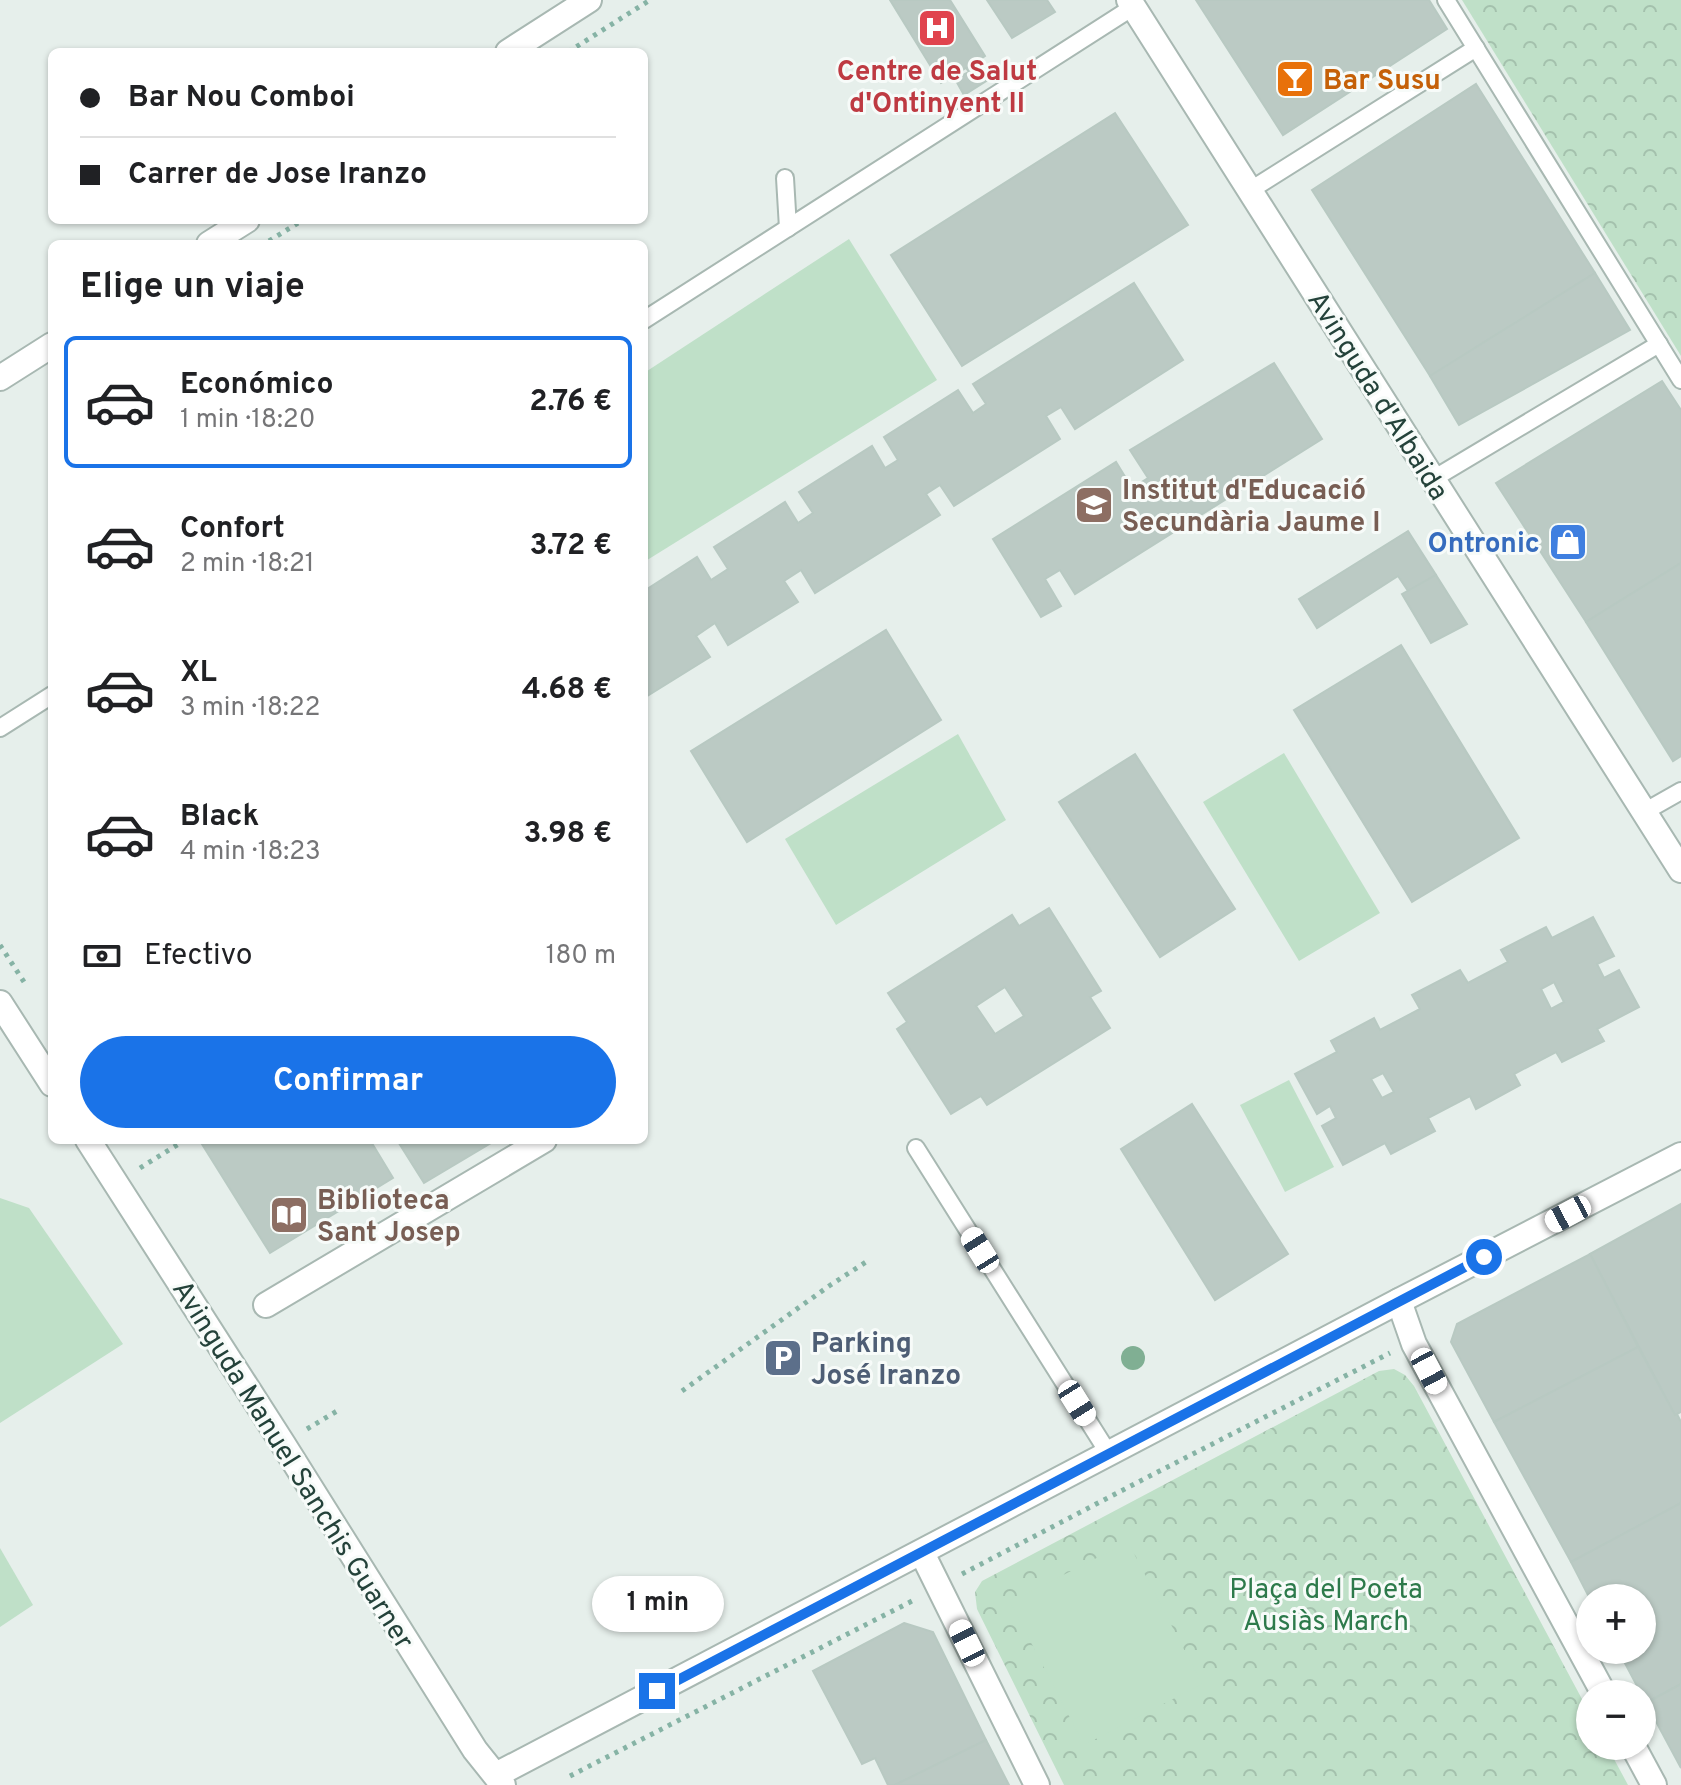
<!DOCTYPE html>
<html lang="es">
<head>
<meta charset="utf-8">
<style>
	:root { --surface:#fff; --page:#f2f2f2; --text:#202124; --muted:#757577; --line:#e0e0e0; --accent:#1a73e8 }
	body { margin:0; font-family:Overpass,sans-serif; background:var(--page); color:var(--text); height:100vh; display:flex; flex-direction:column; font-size:30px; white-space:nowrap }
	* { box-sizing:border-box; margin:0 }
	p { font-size:26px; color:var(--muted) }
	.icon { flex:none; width:44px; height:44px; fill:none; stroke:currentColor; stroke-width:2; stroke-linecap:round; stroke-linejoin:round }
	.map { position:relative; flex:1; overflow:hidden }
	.details { position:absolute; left:48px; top:240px; width:600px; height:904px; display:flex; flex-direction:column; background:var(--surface); border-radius:12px; box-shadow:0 2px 6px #0004 }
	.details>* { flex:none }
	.hud { position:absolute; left:48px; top:48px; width:600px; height:176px; border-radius:12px; box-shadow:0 2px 6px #0004; display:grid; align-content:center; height:176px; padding:0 32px; background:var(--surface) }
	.fabs { position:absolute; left:1576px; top:1584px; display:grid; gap:16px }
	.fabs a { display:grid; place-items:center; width:80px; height:80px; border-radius:50%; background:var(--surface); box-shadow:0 2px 6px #0004; font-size:40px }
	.end { position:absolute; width:36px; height:36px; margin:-18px; border:10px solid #1a73e8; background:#fff; box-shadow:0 0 0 4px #fff }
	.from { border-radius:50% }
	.bubble { position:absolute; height:56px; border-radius:28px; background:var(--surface); box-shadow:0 2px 6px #0004; font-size:26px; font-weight:700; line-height:56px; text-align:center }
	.car { position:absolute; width:24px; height:48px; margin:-24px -12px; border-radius:10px; box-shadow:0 0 6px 2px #0007; background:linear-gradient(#fff 24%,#345 0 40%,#fff 0 76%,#345 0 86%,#fff 0) }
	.hud b { display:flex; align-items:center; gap:28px; height:76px; font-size:30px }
	.hud b+b { border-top:2px solid var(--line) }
	.hud i { width:20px; height:20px; background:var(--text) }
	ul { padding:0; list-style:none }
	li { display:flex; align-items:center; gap:24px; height:132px; margin:0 16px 12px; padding:0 16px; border:4px solid transparent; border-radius:12px }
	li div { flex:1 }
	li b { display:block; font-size:30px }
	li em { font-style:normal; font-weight:700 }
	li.on { border-color:var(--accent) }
	li>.icon { width:72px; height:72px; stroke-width:1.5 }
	h2 { padding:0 32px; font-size:36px; line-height:96px }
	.pay { display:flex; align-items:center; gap:20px; height:88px; padding:0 32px; font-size:30px }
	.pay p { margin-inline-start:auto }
	.cta { display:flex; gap:16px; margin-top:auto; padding:16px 32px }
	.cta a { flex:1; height:92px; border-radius:48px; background:var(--accent); color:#fff; font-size:32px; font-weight:700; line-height:92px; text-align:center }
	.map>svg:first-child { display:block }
	.forest { fill:url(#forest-crowns) }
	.garden { fill:#bfe0c8 }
	.building { fill:#bbcac4; stroke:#b8c9c2; stroke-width:2; fill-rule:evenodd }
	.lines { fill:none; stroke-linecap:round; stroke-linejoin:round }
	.service-casing { stroke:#a8b8b2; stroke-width:20 }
	.pedestrian-casing { stroke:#a8b8b2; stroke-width:28 }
	.minor-casing { stroke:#a8b8b2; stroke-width:28 }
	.path { stroke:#86b3a5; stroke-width:5; stroke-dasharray:4 6; stroke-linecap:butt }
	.service { stroke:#fff; stroke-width:16 }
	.pedestrian { stroke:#fff; stroke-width:24 }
	.minor { stroke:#fff; stroke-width:24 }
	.tree { fill:#80af93 }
	.route { stroke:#1a73e8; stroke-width:10 }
	.labels { text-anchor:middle; stroke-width:6; stroke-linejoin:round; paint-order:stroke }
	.health-label { font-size:28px; font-weight:bold; fill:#be3a42; stroke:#f7fbf9 }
	.food-label { font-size:28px; font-weight:bold; fill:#c56008; stroke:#f7fbf9; text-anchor:start }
	.street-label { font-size:28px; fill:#24423a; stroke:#f7fbf9 }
	.education-label { font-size:28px; font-weight:bold; fill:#785e54; stroke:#f7fbf9; text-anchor:start }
	.shop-label { font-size:28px; font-weight:bold; fill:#366cbe; stroke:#f7fbf9; text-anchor:end }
	.service-label { font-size:28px; font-weight:bold; fill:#4e5e75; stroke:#f7fbf9; text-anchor:start }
	.park-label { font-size:28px; fill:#2d7a4b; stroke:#f7fbf9 }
</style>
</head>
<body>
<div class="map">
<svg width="1681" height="1785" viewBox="0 0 1681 1785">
	<defs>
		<pattern id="forest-crowns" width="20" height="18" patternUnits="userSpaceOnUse" patternTransform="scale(2)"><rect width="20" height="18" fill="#bfe0c8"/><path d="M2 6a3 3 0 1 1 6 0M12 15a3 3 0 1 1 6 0" fill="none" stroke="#a4c1ad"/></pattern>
	</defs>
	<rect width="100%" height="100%" fill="#e6efeb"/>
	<g class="forest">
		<polygon points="1462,0 1681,0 1681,356"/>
		<polygon points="1394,1369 1405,1375 1414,1386 1590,1714 1590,1746 1607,1746 1628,1785 1064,1785 977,1609 975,1592 982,1581 1379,1371"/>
	</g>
	<g class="garden">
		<polygon points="849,239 937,380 644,562 644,373"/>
		<polygon points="958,734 1006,820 836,925 785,839"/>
		<polygon points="1284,753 1380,913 1299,961 1203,802"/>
		<polygon points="1289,1080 1334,1167 1285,1192 1240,1105"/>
		<polygon points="0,1198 29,1208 123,1344 0,1423"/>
		<polygon points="1128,1542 1202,1684 1084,1745 1010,1602"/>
		<polygon points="0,1548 33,1605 0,1627"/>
	</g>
	<g class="building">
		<polygon points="890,0 950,0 985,56 978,61 988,80 964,95 955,79 969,72 966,68 941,83"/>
		<polygon points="987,0 1047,0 1055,12 1012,38"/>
		<polygon points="1196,0 1429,0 1447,29 1283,135"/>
		<polygon points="1476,84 1595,273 1430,376 1312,190"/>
		<polygon points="1115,113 1188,225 962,366 891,255"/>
		<polygon points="1595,273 1630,330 1459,425 1430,376"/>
		<polygon points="1134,283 1183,360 1075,429 1061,407 1046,416 1060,439 954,506 940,485 926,494 940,515 815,593 801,570 784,581 798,602 728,645 715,623 696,636 710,657 644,698 644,591 697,557 711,580 728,569 714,547 785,502 798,523 813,513 799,492 872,446 885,468 898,460 884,437 958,390 973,413 986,404 973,384"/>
		<polygon points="1274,363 1322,439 1075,594 1060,570 1045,579 1061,606 1041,617 993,539 1116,462 1132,488 1148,478 1130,450"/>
		<polygon points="1662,381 1681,410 1681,563 1586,622 1496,483"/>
		<polygon points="1408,531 1436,575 1408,591 1398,576 1317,628 1299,599"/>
		<polygon points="1681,563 1681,756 1673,761 1586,622"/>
		<polygon points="1436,575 1467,624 1431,643 1402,594"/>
		<polygon points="886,630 941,720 747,842 691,751"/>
		<polygon points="1401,645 1519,838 1412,902 1294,710"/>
		<polygon points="1135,754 1235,909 1160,957 1059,802"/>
		<path d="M 1049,908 L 1101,991 L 1090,997 L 1110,1028 L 987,1105 L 981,1096 L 951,1114 L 897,1029 L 907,1022 L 888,993 L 1012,915 L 1019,926 ZM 1005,987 L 1024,1016 L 995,1034 L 976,1006 Z"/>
		<path d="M 1593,917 L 1614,956 L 1597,964 L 1604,978 L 1619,970 L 1639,1007 L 1597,1029 L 1604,1041 L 1562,1062 L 1556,1052 L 1514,1074 L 1520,1085 L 1476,1109 L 1470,1096 L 1428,1118 L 1435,1131 L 1391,1154 L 1385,1143 L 1343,1165 L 1322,1126 L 1336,1118 L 1330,1106 L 1317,1114 L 1295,1074 L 1337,1052 L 1331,1041 L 1374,1018 L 1380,1030 L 1420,1009 L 1412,995 L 1460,970 L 1468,983 L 1508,962 L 1501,950 L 1546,927 L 1552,938 ZM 1554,982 L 1564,1002 L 1551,1009 L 1541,989 ZM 1383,1073 L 1394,1092 L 1382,1098 L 1371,1079 Z"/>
		<polygon points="1192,1104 1288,1254 1215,1300 1121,1149"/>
		<polygon points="202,1140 370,1140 393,1178 270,1253 200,1141"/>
		<polygon points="397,1140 496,1140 424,1183"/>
		<polygon points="1681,1204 1681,1412 1675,1415 1590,1254"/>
		<polygon points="1590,1254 1638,1347 1494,1422 1451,1342 1457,1324"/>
		<polygon points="1638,1347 1675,1415 1677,1414 1681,1422 1681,1503 1571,1562 1494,1422"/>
		<polygon points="1681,1503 1681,1684 1646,1703 1618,1650 1642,1650 1642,1598 1590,1599 1571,1562"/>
		<polygon points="904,1623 933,1632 986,1740 895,1785 888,1785 875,1758 862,1764 813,1671"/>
		<polygon points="1681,1684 1681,1768 1646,1703"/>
		<polygon points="986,1740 1009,1785 895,1785"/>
	</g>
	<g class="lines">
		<g class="service-casing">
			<g id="service">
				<polyline points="1446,0 1681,380"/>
				<polyline points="785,178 788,228"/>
				<polyline points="1249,191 1476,48"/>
				<polyline points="644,320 1133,7"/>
				<polyline points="1433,479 1659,344"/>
				<polyline points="0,728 52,695"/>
				<polyline points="1644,812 1681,791"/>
				<polyline points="916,1148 1109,1454"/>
			</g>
		</g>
		<g class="pedestrian-casing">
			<polyline id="pedestrian" points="266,1305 544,1140"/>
		</g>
		<g class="minor-casing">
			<g id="minor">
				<polyline points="1129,0 1681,870"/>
				<polyline points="508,52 589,0"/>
				<polyline points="209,244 247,220"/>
				<polyline points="0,378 52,345"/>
				<polyline points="0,1003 52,1084"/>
				<polyline points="88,1140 283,1444 475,1750 503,1785"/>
				<polyline points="1399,1301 1414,1344 1604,1694"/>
				<polyline points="922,1553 1037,1785"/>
				<polyline points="1633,1746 1654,1785"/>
				<polyline points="496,1775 1399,1301 1681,1155"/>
			</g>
		</g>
		<g class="path">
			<polyline points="568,52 650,0"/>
			<polyline points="269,241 303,220"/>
			<polyline points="0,945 26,985"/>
			<polyline points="140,1168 185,1140"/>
			<polyline points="682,1391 829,1286 869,1260"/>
			<polyline points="307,1429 337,1411"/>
			<polyline points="962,1574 1144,1479 1390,1353"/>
			<polyline points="570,1776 914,1600"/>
		</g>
		<use href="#service" class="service"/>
		<use href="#pedestrian" class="pedestrian"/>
		<use href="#minor" class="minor"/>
	</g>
	<circle class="tree" cx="1133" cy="1358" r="12"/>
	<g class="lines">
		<polyline class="route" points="657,1691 1484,1257"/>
	</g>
	<defs>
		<g id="hospital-square" transform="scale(2)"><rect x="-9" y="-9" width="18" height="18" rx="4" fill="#e0444e" stroke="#f7fbf9"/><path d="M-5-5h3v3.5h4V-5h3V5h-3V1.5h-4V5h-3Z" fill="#fff"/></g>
		<g id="bar-square" transform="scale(2)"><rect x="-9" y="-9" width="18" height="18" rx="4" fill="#e8710a" stroke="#f7fbf9"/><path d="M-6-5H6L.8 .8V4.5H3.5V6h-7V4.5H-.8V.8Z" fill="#fff"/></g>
		<g id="school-square" transform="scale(2)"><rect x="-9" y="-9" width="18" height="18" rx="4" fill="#8d6e63" stroke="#f7fbf9"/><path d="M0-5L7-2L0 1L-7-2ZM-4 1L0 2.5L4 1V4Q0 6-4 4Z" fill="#fff"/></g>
		<g id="shop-square" transform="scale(2)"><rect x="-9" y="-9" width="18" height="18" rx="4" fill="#3f7fe0" stroke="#f7fbf9"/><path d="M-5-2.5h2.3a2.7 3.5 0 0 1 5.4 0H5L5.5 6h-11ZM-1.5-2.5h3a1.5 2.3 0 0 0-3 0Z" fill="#fff"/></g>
		<g id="library-square" transform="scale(2)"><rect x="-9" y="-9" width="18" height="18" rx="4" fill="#8d6e63" stroke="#f7fbf9"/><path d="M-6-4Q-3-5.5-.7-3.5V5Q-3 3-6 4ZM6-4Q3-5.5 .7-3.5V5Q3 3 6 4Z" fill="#fff"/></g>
		<g id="parking-square" transform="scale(2)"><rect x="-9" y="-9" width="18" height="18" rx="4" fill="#5c6f8a" stroke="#f7fbf9"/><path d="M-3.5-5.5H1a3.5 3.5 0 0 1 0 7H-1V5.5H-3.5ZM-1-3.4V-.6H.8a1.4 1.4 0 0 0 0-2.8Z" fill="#fff"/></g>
	</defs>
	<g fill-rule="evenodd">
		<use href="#hospital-square" x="937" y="28"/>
		<use href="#bar-square" x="1295" y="79"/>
		<use href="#school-square" x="1094" y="505"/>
		<use href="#shop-square" x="1568" y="542"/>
		<use href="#library-square" x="289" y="1215"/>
		<use href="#parking-square" x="783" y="1358"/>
	</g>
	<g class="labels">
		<g class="health-label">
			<text x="937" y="80">Centre de Salut<tspan x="937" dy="32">d'Ontinyent II</tspan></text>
		</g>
		<g class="food-label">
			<text x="1323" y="89">Bar Susu</text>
		</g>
		<g class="street-label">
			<text transform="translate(1379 395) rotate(58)" y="10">Avinguda d'Albaida</text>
			<text transform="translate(294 1464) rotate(58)" y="10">Avinguda Manuel Sanchis Guarner</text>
		</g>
		<g class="education-label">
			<text x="1122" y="499">Institut d'Educació<tspan x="1122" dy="32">Secundària Jaume I</tspan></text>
			<text x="317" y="1209">Biblioteca<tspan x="317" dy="32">Sant Josep</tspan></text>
		</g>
		<g class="shop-label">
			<text x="1540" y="552">Ontronic</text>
		</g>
		<g class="service-label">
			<text x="811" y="1352">Parking<tspan x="811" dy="32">José Iranzo</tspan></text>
		</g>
		<g class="park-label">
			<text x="1326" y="1598">Plaça del Poeta<tspan x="1326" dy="32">Ausiàs March</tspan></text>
		</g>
	</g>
</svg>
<div class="fabs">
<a>+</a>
<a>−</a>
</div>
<i class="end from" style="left:1484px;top:1257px"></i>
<i class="end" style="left:657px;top:1691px"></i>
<div class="bubble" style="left:592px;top:1576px;width:132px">1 min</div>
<i class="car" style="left:1568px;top:1214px;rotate:242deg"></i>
<i class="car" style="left:980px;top:1250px;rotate:328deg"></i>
<i class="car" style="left:1429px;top:1371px;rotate:152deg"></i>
<i class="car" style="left:1077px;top:1403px;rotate:148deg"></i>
<i class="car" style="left:967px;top:1643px;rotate:334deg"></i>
<div class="hud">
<b><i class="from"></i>Bar Nou Comboi</b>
<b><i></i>Carrer de Jose Iranzo</b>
</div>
<section class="details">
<h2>Elige un viaje</h2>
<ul>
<li class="on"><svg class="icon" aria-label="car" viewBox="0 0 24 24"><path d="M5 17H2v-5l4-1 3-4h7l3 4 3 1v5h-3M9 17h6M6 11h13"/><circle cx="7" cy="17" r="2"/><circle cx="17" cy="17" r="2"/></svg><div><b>Económico</b><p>1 min · 18:20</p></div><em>2.76 €</em></li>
<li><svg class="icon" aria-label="car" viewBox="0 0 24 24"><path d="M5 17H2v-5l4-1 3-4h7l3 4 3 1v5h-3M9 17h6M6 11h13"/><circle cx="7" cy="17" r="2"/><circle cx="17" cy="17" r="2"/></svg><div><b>Confort</b><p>2 min · 18:21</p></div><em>3.72 €</em></li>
<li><svg class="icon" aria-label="car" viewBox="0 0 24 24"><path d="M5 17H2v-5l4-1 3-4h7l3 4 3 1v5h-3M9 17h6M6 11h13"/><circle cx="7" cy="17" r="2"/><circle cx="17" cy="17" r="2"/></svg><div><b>XL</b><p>3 min · 18:22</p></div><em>4.68 €</em></li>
<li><svg class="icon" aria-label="car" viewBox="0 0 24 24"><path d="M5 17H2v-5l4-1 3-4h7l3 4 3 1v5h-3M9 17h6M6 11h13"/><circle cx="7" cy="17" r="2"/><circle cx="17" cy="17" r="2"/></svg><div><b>Black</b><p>4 min · 18:23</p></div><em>3.98 €</em></li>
</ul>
<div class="pay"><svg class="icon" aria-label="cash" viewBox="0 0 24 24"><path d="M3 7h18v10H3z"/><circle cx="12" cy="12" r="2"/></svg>Efectivo<p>180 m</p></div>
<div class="cta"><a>Confirmar</a></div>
</section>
</div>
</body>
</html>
